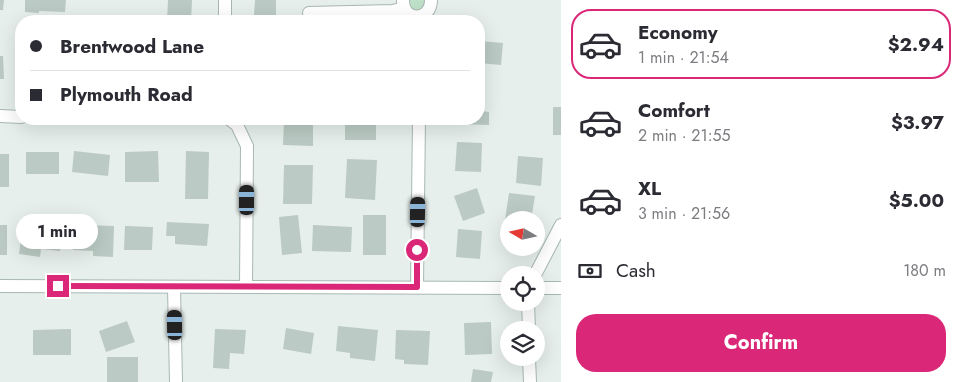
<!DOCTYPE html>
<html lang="en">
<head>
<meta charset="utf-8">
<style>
	:root { --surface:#fff; --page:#f2f2f3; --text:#2b2b33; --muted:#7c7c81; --line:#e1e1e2; --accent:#db2777 }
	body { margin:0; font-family:Jost,sans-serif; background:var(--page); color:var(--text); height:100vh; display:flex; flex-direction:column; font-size:19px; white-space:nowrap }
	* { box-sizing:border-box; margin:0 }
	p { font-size:16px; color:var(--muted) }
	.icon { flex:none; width:28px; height:28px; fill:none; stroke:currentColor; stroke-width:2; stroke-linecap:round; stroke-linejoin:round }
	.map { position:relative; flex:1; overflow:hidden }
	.side { display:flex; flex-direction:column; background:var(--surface); width:400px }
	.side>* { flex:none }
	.banner { position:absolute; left:15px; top:15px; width:470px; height:110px; border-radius:20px; box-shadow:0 5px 20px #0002; display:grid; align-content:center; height:110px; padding:0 15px; background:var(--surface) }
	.needle { width:32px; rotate:279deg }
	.buttons { position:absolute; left:500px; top:211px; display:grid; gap:10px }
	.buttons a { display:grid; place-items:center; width:45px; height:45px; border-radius:50%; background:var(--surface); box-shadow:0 5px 20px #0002; font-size:25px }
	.end { position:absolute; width:22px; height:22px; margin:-11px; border:6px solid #db2777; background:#fff; box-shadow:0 0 0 2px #fff }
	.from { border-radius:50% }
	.bubble { position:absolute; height:35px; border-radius:18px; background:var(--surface); box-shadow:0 5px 20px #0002; font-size:16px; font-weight:700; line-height:35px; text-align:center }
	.car { position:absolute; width:15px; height:30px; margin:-15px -8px; border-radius:6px; box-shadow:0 0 4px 1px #0007; background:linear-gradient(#222 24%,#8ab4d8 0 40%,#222 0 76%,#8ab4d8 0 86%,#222 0) }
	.banner b { display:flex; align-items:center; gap:18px; height:48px; font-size:19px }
	.banner b+b { border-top:1px solid var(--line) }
	.banner i { width:12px; height:12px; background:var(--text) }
	ul { padding:9px 0 0; list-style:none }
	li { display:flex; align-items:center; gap:15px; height:70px; margin:0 10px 8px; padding:0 5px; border:2px solid transparent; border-radius:20px }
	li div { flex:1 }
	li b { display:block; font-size:19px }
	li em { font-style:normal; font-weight:700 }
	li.active { border-color:var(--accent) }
	li>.icon { width:45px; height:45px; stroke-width:1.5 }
	.pay { display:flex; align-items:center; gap:12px; height:55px; padding:0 15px; font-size:19px }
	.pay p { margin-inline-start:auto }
	.cta { display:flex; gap:10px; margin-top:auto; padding:10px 15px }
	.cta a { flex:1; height:58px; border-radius:20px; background:var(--accent); color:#fff; font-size:20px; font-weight:700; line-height:58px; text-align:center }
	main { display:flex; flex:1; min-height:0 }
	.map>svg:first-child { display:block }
	.green { fill:#bfe0c8 }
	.building { fill:#bbcac4 }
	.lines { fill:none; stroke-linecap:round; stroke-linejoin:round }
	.minor-casing { stroke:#a8b8b2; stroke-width:14 }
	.minor { stroke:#fff; stroke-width:12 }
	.route { stroke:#db2777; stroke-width:6 }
</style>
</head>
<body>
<main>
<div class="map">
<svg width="561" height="382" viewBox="0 0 561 382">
	<rect width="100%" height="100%" fill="#e6efeb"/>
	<polygon class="green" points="405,0 428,0 416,15"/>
	<g class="building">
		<polygon points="0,0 4,0 3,10 0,10"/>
		<polygon points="25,0 66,0 65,12 39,11 39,13 25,12"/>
		<polygon points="168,0 192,0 191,21 167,21"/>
		<polygon points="255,0 276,0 276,15 254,15"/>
		<polygon points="479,41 503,43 501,65 479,63"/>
		<polygon points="0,56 3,56 4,79 0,79"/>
		<polygon points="479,97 481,97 481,111 489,112 489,125 455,124 455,119 479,119"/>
		<rect x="553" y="107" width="8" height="28"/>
		<polygon points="284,119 313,119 313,146 283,145"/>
		<rect x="345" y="119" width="31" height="21"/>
		<polygon points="457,142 482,143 481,172 455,171"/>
		<polygon points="74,151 110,155 108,176 72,172"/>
		<polygon points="158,151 159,182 125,182 125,152"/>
		<polygon points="186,151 209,152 208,199 185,199"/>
		<rect x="26" y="152" width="33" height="22"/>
		<rect x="0" y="154" width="9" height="33"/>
		<polygon points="518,156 543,158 541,186 516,183"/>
		<polygon points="347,159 377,160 375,200 345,198"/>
		<polygon points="284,165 313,165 312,204 283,204"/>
		<polygon points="477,188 485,213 463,221 454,196"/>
		<polygon points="509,193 535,196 531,220 505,220"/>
		<polygon points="298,215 302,253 282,255 279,217"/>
		<rect x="363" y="215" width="23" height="40"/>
		<polygon points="74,220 84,220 84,225 114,226 113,257 93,256 93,251 73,250"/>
		<polygon points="167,222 209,224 207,246 175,244 175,236 166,236"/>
		<polygon points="23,223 63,228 60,251 41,249 40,257 19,254"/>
		<rect x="0" y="225" width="7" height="30"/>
		<polygon points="313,225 352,227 351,252 312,251"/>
		<polygon points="125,226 153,227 152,250 124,250"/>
		<polygon points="458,229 482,231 480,259 456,257"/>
		<polygon points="127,321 135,342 106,352 99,331"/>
		<polygon points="491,322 492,354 465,355 464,323"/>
		<polygon points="338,326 378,330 375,361 350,358 350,353 336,351"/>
		<polygon points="286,328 314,333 311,354 283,349"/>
		<polygon points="71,329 71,355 33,355 33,330"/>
		<polygon points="215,329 246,330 244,354 230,353 229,369 213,368"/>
		<polygon points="396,330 430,331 428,365 404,364 404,360 395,359"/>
		<rect x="107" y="357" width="31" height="25"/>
		<polygon points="473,369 493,372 491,382 471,382"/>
	</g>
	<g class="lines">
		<g class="minor-casing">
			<g id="minor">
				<path d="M 403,0 C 402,22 431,22 431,0"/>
				<polyline points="309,13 393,11 404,8"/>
				<polyline points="225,21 225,0"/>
				<polyline points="0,116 21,117"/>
				<polyline points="229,119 237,125 247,146 246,287"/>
				<polyline points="535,275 561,225"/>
				<polyline points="0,286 509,288"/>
				<polyline points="174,287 176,382"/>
				<polyline points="417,287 419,119"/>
				<polyline points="536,288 561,288"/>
				<polyline points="528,302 529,330"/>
				<polyline points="529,358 530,382"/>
			</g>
		</g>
		<use href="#minor" class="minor"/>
	</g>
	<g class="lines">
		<polyline class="route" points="58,286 417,287 417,250"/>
	</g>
</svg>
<div class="buttons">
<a><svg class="needle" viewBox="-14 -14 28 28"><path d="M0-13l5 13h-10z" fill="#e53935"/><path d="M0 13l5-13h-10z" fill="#7c7c81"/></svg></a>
<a><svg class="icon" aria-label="locate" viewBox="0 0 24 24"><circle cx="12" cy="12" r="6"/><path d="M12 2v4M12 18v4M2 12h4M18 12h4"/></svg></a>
<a><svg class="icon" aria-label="layers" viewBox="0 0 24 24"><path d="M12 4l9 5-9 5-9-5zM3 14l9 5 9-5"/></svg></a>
</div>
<i class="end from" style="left:417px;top:250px"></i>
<i class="end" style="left:58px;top:286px"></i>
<div class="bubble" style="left:16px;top:214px;width:82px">1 min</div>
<i class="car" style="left:247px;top:200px;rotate:0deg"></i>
<i class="car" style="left:418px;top:212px;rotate:1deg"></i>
<i class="car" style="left:175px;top:325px;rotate:359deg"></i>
<div class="banner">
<b><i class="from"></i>Brentwood Lane</b>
<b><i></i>Plymouth Road</b>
</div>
</div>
<section class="side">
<ul>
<li class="active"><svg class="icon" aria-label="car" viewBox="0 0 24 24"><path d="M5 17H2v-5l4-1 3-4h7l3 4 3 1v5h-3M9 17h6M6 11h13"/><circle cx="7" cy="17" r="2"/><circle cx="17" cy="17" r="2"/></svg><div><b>Economy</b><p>1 min · 21:54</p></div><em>$2.94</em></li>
<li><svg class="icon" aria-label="car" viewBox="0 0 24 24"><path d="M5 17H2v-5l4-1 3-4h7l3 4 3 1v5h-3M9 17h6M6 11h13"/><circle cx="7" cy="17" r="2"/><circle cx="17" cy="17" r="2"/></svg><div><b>Comfort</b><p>2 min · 21:55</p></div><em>$3.97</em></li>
<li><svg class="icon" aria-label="car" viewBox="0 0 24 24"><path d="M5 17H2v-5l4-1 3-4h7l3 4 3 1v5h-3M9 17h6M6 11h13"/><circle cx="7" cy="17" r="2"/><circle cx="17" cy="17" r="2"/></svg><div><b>XL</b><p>3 min · 21:56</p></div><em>$5.00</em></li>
</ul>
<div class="pay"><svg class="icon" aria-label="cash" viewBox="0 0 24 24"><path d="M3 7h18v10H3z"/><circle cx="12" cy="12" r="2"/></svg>Cash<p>180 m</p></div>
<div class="cta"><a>Confirm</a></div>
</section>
</main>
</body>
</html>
